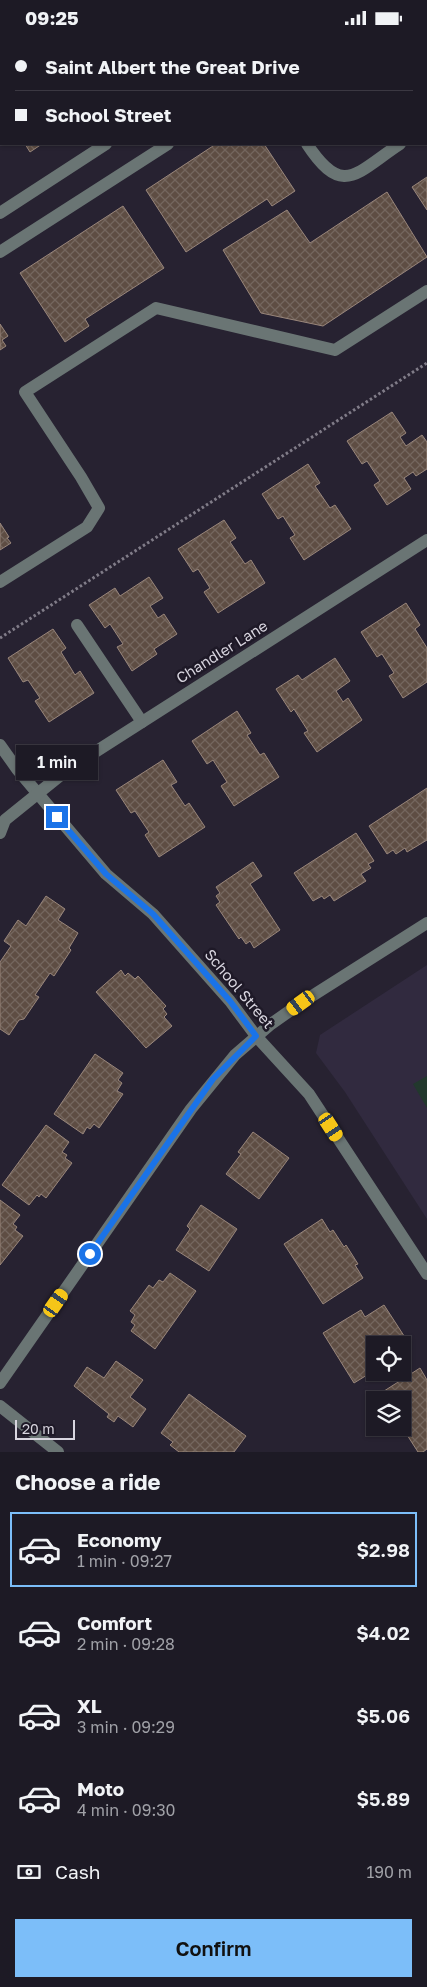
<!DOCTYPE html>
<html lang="en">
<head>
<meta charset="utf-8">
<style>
	:root { --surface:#1d1a25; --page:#2a2732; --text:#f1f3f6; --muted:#a0a1a7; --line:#3b3842; --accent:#7cbef9 }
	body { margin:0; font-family:"Golos Text",sans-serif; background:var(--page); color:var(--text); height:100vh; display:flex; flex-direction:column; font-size:19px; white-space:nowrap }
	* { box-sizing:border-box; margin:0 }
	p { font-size:16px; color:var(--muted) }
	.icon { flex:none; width:28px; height:28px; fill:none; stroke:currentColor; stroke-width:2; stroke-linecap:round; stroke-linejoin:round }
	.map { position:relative; height:1417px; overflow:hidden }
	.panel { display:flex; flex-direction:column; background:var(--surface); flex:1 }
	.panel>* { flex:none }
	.hud { position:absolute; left:0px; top:0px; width:428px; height:110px; box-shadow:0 1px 4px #0004,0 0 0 1px var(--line); display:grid; align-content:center; height:110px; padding:0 15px; background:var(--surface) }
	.fabs { position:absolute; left:366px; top:1301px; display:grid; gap:10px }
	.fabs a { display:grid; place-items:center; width:45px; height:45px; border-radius:0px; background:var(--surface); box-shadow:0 1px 4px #0004,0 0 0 1px var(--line); font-size:25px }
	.scale { position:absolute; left:15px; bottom:12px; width:60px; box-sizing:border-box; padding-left:5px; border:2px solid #d8d5df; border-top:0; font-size:14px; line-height:18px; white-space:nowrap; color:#d8d5df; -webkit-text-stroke:4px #1e1927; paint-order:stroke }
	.end { position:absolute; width:22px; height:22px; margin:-11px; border:6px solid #1a73e8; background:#fff; box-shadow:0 0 0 2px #fff }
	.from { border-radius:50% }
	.bubble { position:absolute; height:35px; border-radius:0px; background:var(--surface); box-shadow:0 1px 4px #0004,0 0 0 1px var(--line); font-size:16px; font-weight:600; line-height:35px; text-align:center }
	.car { position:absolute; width:15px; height:30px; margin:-15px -8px; border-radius:6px; box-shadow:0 0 4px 1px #0007; background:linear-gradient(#f5c518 24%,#345 0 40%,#f5c518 0 76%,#345 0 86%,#f5c518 0) }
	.hud b { display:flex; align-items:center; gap:18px; height:48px; font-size:19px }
	.hud b+b { border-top:1px solid var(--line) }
	.hud i { width:12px; height:12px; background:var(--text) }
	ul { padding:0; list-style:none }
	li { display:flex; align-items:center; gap:15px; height:75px; margin:0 10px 8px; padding:0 5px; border:2px solid transparent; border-radius:0px }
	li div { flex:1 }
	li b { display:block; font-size:19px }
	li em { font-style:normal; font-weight:600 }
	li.selected { border-color:var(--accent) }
	li>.icon { width:45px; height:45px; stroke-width:1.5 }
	h2 { padding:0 15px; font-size:22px; line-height:60px }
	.pay { display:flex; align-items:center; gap:12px; height:55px; padding:0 15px; font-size:19px }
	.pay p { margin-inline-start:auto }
	.button { display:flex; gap:10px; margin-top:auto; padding:10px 15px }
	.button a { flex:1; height:58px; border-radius:0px; background:var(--accent); color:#111; font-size:20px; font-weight:600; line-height:58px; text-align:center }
	.status { display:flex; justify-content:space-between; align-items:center; height:35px; padding:0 25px; background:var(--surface); direction:ltr }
	.status svg { height:14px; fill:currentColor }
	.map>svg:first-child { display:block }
	.built { fill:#312a3f }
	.pitch { fill:#22382d }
	.building { fill:url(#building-cross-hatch); stroke:#99867b }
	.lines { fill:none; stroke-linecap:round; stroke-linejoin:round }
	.path { stroke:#807c88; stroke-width:3; stroke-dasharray:2.5 2.5; stroke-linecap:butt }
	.minor { stroke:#6a7574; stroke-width:12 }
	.route { stroke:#1a73e8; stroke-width:6 }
	.labels { text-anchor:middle; stroke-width:5; stroke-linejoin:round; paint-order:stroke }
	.street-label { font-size:15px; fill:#d8d5df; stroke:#1e1927 }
</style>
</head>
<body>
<div class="status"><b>09:25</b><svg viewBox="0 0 49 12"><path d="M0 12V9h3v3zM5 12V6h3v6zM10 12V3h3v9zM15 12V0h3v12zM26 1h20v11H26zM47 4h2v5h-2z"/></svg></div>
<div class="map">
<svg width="427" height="1417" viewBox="0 0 427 1417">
	<defs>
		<pattern id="building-cross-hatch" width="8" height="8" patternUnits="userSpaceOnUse" patternTransform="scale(1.25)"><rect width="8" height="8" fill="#5e4d43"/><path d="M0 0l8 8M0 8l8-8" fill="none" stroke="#74665e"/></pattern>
	</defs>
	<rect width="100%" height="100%" fill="#272231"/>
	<polygon class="built" points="427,930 427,1184 345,1057 316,1018 320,1000"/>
	<polygon class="pitch" points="427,1041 427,1073 413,1049"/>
	<g class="building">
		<polygon points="0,0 31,1 1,1 1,77"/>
		<polygon points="84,0 186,0 187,1 84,1"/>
		<polygon points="25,109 42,109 30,117"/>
		<polygon points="216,109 264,109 295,156 272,171 267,164 186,217 146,155"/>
		<polygon points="427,142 427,175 412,152"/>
		<polygon points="387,157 427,222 323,291 261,278 223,215 287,175 310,208"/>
		<polygon points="123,171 164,233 85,284 89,291 65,307 20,238"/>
		<polygon points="0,289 8,301 2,305 6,311 0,315"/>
		<polygon points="392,377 406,398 400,402 406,411 422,400 427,407 427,434 416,441 413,437 404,443 411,454 387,470 374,450 380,446 367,426 362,429 347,406"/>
		<polygon points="308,429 320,448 315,451 330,473 335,470 351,494 304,525 290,503 295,500 283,481 278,484 262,459"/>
		<polygon points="224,485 236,503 230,507 245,529 251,525 265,548 218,578 204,557 210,553 198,534 193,537 178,514"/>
		<polygon points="0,488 9,502 7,503 11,508 0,515"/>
		<polygon points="149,542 163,563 150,571 158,583 164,579 177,599 154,614 157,619 132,636 117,612 123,609 110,589 105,593 89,570 115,553 120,561"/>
		<polygon points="406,568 420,590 415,594 427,613 427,647 403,663 389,641 394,638 382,619 377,622 361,597"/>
		<polygon points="53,594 66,613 61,617 75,640 80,636 94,658 49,687 35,666 40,663 28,645 23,647 8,623"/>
		<polygon points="335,623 350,646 336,656 343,667 348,663 362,685 317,717 304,698 308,696 294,674 291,677 276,654 298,640 302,645"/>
		<polygon points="237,676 251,698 247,700 260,720 264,718 279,742 234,771 221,751 227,747 213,725 207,729 192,706"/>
		<polygon points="163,725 177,747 171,750 185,771 189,768 205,792 159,822 145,800 149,797 135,776 131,778 116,755"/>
		<polygon points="427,753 427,805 407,817 405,813 396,819 393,815 387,819 369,791"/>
		<polygon points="356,798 374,826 368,829 371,833 361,839 366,846 334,866 330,860 324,864 322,861 313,866 294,838"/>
		<polygon points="253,827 262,841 250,849 280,895 254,913 250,906 246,909 241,902 239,904 216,870 220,867 216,861 220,858 216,852"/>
		<polygon points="46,861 65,874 58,885 78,898 69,913 71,915 54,941 50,938 35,960 39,962 24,984 19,985 9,1000 0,994 0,927 11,911 4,906 18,885 26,891"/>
		<polygon points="121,935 125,941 128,938 135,944 138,941 166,971 163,974 167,979 164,982 172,991 146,1013 96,957"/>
		<polygon points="95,1019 123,1038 118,1045 122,1048 117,1056 123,1059 99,1093 94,1089 90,1094 87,1092 83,1099 54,1079"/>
		<polygon points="46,1090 69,1107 62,1117 67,1120 65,1123 72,1128 46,1163 41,1159 39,1162 37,1160 29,1170 2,1150"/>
		<polygon points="253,1097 289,1123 259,1164 226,1139 241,1119 238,1117"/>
		<polygon points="0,1165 20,1180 13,1189 17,1192 15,1195 23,1201 0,1230"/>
		<polygon points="201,1170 237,1194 209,1236 176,1215 190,1194 187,1191"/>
		<polygon points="322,1184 330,1197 333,1195 344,1212 346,1210 358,1229 355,1230 363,1243 323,1269 284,1209"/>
		<polygon points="170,1238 196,1256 155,1314 131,1296 135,1290 131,1287 135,1280 130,1276 149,1250 153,1253 159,1245 163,1247"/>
		<polygon points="384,1270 408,1307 402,1310 375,1310 375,1338 380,1338 375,1341 372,1337 354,1348 323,1298 361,1275 365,1282"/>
		<polygon points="116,1326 143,1345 130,1362 146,1374 133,1392 118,1381 114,1387 107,1382 109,1379 74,1351 87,1332 104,1343"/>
		<polygon points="420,1333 427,1345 427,1414 423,1417 418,1417 402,1392 402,1365 385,1365 381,1358"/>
		<polygon points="189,1359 246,1401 234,1417 179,1417 170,1410 173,1407 161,1398"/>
	</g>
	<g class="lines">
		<polyline class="path" points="0,603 427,328"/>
		<g class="minor">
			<polyline points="251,0 252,1"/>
			<polyline points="272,1 274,0"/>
			<polyline points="335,1 337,0"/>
			<polyline points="426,92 427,91"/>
			<path d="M 307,109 C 343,164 357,137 400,109"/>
			<polyline points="0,178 106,109"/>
			<polyline points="0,217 168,109"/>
			<polyline points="0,547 87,492 99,473 81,442 25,357 156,273 335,315 427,256"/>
			<polyline points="77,590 142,687"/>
			<polyline points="0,710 17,734 106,839 153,879 230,966 256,1001 309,1059 427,1239"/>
			<polyline points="0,798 5,785 67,735 427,505"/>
			<polyline points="0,1348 191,1074 235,1020 271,989 301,968 427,888"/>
			<polyline points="0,1371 58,1417"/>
		</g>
	</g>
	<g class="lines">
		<polyline class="route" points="57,782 106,839 153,879 230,966 256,1001 213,1044 90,1219"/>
	</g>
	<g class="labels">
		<g class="street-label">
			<text transform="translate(222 617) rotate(-32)" y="5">Chandler Lane</text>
			<text transform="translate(239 954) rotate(50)" y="5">School Street</text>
		</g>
	</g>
</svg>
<div class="fabs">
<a><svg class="icon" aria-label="locate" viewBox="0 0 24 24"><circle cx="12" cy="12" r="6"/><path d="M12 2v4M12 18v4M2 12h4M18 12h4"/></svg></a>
<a><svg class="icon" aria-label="layers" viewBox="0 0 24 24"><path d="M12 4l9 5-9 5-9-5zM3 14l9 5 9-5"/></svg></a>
</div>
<div class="scale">20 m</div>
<i class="end from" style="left:90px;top:1219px"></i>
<i class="end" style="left:57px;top:782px"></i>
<div class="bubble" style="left:16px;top:710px;width:82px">1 min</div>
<i class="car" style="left:301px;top:968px;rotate:234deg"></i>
<i class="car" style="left:331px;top:1092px;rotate:147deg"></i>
<i class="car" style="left:56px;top:1268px;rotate:35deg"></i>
<div class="hud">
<b><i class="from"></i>Saint Albert the Great Drive</b>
<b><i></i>School Street</b>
</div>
</div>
<section class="panel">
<h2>Choose a ride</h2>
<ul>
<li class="selected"><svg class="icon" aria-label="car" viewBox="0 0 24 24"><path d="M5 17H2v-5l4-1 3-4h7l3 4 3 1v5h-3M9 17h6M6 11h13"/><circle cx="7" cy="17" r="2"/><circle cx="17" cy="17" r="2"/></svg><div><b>Economy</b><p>1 min · 09:27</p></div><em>$2.98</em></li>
<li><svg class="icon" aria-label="car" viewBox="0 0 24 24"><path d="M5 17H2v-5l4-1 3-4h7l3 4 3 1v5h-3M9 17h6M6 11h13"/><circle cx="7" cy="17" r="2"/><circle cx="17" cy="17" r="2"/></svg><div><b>Comfort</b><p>2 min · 09:28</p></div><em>$4.02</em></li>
<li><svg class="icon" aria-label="car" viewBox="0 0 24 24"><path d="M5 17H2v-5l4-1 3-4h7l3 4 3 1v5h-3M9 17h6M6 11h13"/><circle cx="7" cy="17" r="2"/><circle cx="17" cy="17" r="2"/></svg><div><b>XL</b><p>3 min · 09:29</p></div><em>$5.06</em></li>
<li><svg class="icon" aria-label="car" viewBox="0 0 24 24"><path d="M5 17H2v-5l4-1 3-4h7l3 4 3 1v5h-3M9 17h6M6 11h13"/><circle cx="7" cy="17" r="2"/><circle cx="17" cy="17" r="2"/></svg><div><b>Moto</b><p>4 min · 09:30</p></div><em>$5.89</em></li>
</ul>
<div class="pay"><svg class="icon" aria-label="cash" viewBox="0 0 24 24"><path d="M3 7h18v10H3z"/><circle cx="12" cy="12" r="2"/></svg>Cash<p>190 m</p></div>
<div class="button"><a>Confirm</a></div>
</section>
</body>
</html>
